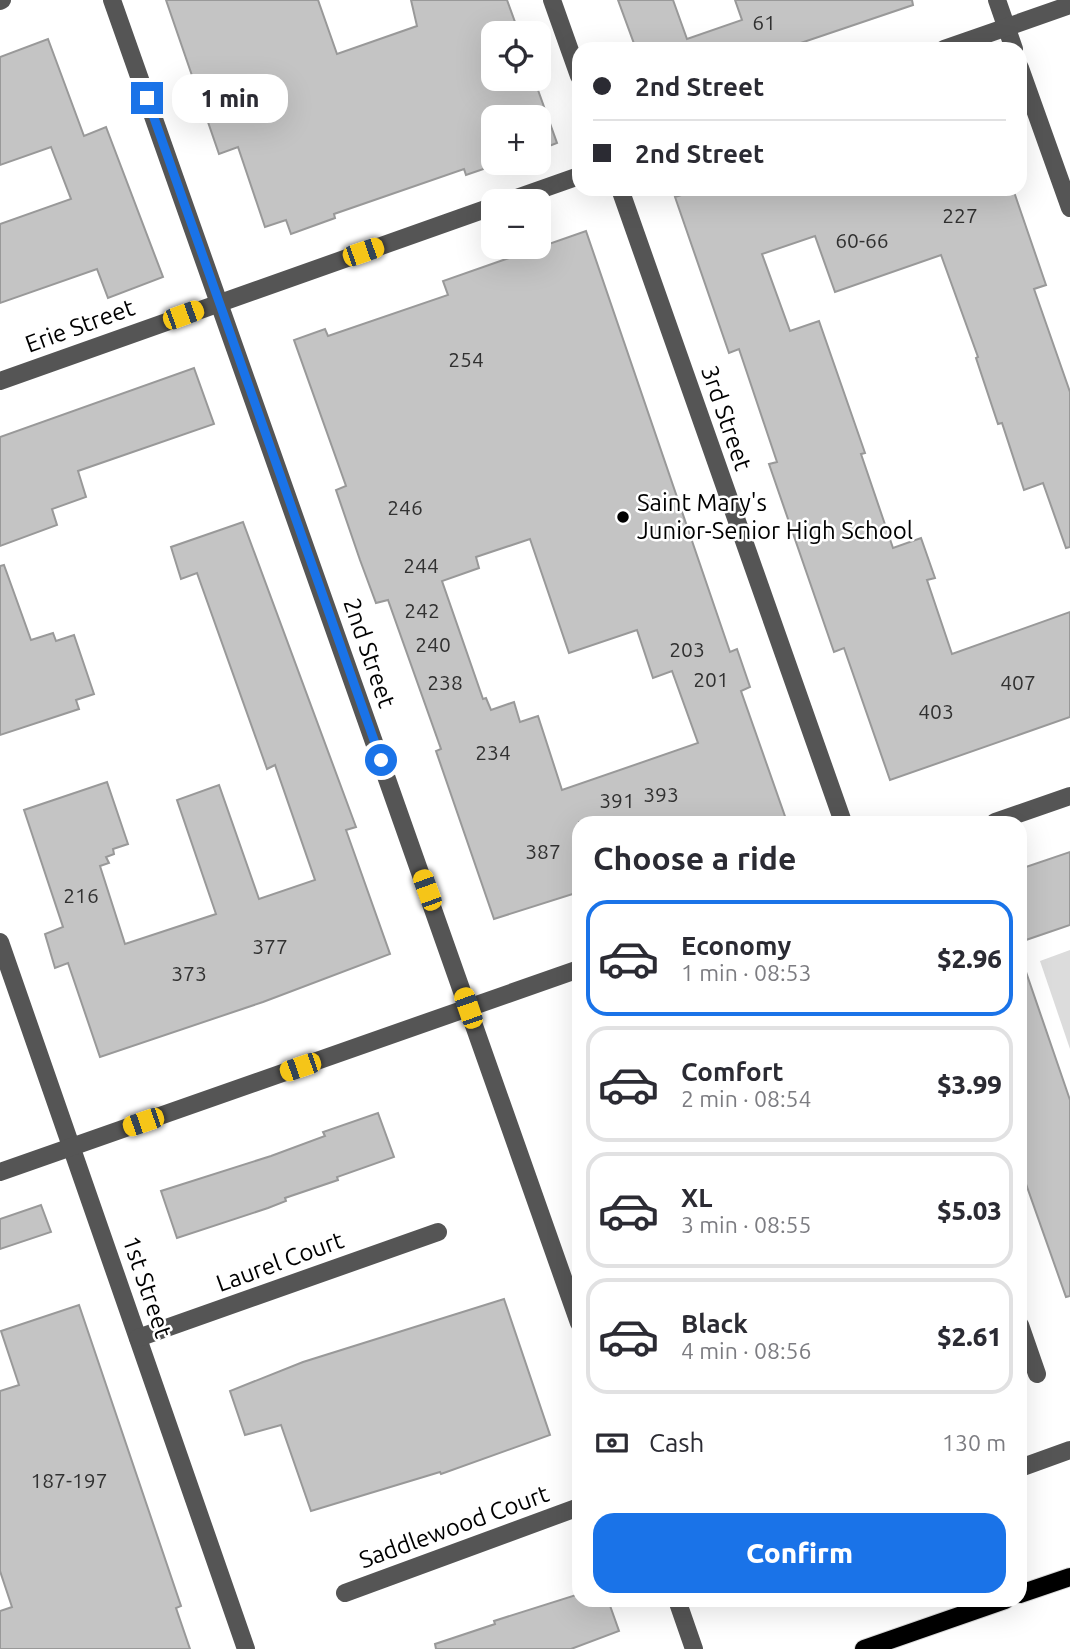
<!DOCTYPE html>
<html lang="en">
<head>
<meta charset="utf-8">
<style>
	:root { --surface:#fff; --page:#f7f7f7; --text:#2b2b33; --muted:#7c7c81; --line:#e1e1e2; --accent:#1a73e8 }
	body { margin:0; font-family:Ubuntu,sans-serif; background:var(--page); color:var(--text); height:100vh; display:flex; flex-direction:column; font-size:26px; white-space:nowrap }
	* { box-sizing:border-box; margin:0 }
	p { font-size:23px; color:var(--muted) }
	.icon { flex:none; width:38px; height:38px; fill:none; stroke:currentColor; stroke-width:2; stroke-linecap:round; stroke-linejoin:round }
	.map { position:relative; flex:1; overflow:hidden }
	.sheet { position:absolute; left:572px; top:816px; width:455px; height:791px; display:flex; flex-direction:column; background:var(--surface); border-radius:21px; box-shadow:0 7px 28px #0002 }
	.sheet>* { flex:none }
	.top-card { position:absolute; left:572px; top:42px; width:455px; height:154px; border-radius:21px; box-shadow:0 7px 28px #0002; display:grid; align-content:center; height:154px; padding:0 21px; background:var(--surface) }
	.buttons { position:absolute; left:481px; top:21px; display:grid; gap:14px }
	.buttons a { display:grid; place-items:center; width:70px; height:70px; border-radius:14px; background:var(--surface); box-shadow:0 7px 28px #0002; font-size:35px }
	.end { position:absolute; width:32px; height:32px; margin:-16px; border:9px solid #1a73e8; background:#fff; box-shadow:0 0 0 4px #fff }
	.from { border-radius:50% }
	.bubble { position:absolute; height:49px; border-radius:21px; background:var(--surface); box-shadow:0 7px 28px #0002; font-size:23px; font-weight:800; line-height:49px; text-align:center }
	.car { position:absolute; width:21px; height:42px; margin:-21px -10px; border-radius:9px; box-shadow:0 0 5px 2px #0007; background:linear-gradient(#f5c518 24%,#345 0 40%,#f5c518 0 76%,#345 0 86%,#f5c518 0) }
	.top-card b { display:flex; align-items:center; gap:24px; height:66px; font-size:26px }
	.top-card b+b { border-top:2px solid var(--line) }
	.top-card i { width:18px; height:18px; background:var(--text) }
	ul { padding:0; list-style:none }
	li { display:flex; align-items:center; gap:21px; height:116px; margin:0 14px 10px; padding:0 7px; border:4px solid var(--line); border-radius:21px }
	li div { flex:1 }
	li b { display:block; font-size:26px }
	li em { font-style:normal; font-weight:800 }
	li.active { border-color:var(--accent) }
	li>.icon { width:63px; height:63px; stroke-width:1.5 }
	h2 { padding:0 21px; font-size:32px; line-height:84px }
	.pay { display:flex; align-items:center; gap:18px; height:77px; padding:0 21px; font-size:26px }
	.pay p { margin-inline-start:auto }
	.button { display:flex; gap:14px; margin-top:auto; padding:14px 21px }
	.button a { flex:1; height:80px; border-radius:21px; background:var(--accent); color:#fff; font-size:28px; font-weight:800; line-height:80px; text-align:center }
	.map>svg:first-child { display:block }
	.green { fill:#dcdcdc }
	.building { fill:#c4c4c4; stroke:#999; stroke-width:2; fill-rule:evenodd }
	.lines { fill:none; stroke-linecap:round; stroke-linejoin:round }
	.major-casing { stroke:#dbdbdb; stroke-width:20 }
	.minor { stroke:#555; stroke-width:18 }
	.major { stroke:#000; stroke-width:18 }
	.route { stroke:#1a73e8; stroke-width:9 }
	.poi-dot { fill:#000; stroke:#fff; stroke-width:2.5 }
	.labels { text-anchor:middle; stroke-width:5; stroke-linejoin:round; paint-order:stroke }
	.number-label { font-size:21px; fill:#313131 }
	.street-label { font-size:24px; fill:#000; stroke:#fff }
	.poi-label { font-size:24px; fill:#000; stroke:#fff; text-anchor:start }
</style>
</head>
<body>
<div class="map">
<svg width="1070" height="1649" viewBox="0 0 1070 1649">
	<rect width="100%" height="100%" fill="#fff"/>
	<polygon class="green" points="1070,950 1070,1049 1040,961"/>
	<g class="building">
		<polygon points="166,0 318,0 337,54 417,26 411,0 507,0 519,33 494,33 494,79 534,79 557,143 539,150 539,117 494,117 494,163 501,163 466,175 464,169 334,214 335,218 291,234 286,220 265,227 238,147 219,154"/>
		<polygon points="618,0 673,0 687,39 742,20 735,0 912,0 913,5 783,49 636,49"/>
		<polygon points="48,39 84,136 106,127 163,277 108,298 97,269 0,303 0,224 71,199 51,147 0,165 0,57"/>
		<polygon points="700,189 1013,189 1046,285 1034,289 1070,392 1070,547 1066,548 1043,483 1024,490 1002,423 998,424 976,358 978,357 941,255 835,292 815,236 762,254 790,331 819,321 865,453 861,454 893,548 921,538 935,578 927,580 952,654 1070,612 1070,717 890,780 844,648 834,652 769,464 777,462 739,349 729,353 675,197"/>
		<path d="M 586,231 L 730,652 L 737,649 L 750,687 L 741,691 L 787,822 L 579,822 L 579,892 L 494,919 L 436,751 L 441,749 L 388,600 L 376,603 L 360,560 L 336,490 L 346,486 L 294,340 L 325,329 L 328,336 L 448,295 L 443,281 ZM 530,539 L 569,653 L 637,630 L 653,678 L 672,671 L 698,743 L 562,790 L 538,716 L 520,722 L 514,702 L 491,710 L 486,698 L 483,699 L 442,581 L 479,568 L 476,557 Z"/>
		<polygon points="194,368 214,424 78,471 86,497 52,509 57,525 0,546 0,437"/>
		<polygon points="243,522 356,827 346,830 390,954 263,1002 100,1057 68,963 55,968 45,934 63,927 24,810 107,782 128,844 113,849 114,854 106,857 109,863 100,866 125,944 216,914 177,800 219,785 259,899 315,880 275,765 267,769 197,573 181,579 171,547"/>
		<polygon points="4,565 31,640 53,633 56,641 74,635 94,694 76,700 79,709 0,735 0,566"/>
		<polygon points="1070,852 1070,925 1020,942 1020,869"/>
		<polygon points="1025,969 1070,1100 1070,1296 1066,1297 1020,1167 1020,970"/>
		<polygon points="378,1113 394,1157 337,1177 338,1180 285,1198 286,1201 268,1208 177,1238 161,1191 271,1156 325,1136 323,1132"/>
		<polygon points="41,1205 51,1232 0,1249 0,1219"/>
		<polygon points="504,1299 550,1435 441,1474 440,1472 311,1511 281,1425 245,1435 230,1391 303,1362"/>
		<polygon points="79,1305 181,1606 176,1608 190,1649 0,1649 0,1611 12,1607 0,1571 0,1391 19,1385 1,1331"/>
		<polygon points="579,1594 579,1600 608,1600 619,1631 571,1649 436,1649 435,1644 495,1624 494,1621"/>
	</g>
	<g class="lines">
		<g class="major-casing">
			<g id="major">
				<polyline points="1020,1594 1070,1577"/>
				<polyline points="864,1649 1005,1600"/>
			</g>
		</g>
		<g class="minor">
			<polyline points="112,0 579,1323"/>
			<polyline points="552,0 579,76"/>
			<polyline points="997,0 1014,49"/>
			<polyline points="0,1 2,0"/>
			<polyline points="944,49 1070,5"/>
			<polyline points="1020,68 1070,208"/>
			<polyline points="620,189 843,822"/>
			<polyline points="508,201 579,176"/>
			<polyline points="0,381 494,206"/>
			<polyline points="995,822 1070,796"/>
			<polyline points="0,942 246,1649"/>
			<polyline points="0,1172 579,969"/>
			<polyline points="1020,1325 1037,1374"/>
			<polyline points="138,1338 438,1232"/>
			<polyline points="1020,1468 1070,1450"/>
			<polyline points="345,1593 579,1507"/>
			<polyline points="677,1600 694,1649"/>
		</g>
		<use href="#major" class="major"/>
	</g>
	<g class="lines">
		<polyline class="route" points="147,98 381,760"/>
	</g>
	<circle class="poi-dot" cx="623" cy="517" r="7"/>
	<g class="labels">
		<g class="number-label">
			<text x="764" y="30">61</text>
			<text x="960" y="223">227</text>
			<text x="862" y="248">60-66</text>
			<text x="466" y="367">254</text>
			<text x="405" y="515">246</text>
			<text x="421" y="573">244</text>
			<text x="422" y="618">242</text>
			<text x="433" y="652">240</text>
			<text x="687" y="657">203</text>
			<text x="711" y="687">201</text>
			<text x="445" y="690">238</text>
			<text x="1018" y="690">407</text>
			<text x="936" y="719">403</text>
			<text x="493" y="760">234</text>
			<text x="661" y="802">393</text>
			<text x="617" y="808">391</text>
			<text x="543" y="859">387</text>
			<text x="81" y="903">216</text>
			<text x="270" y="954">377</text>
			<text x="189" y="981">373</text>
			<text x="69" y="1488">187-197</text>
		</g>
		<g class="street-label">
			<text transform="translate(80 326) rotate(-20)" y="8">Erie Street</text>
			<text transform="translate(726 418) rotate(71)" y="8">3rd Street</text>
			<text transform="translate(369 653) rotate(71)" y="8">2nd Street</text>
			<text transform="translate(280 1262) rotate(-20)" y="8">Laurel Court</text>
			<text transform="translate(147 1287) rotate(71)" y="8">1st Street</text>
			<text transform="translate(454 1527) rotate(-20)" y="8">Saddlewood Court</text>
		</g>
		<g class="poi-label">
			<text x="637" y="511">Saint Mary's<tspan x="637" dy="28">Junior-Senior High School</tspan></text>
		</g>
	</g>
</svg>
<div class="buttons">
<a><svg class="icon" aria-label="locate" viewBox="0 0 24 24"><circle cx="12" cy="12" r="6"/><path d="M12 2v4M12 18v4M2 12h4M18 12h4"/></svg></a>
<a>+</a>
<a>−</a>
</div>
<i class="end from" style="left:381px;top:760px"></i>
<i class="end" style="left:147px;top:98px"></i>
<div class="bubble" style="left:172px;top:74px;width:116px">1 min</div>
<i class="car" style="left:363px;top:252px;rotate:71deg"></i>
<i class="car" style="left:183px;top:315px;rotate:70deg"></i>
<i class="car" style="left:427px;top:890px;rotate:340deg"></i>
<i class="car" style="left:468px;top:1008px;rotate:341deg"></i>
<i class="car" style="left:300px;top:1067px;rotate:251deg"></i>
<i class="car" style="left:143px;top:1122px;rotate:251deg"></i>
<div class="top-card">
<b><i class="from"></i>2nd Street</b>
<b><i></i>2nd Street</b>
</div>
<section class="sheet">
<h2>Choose a ride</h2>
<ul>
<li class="active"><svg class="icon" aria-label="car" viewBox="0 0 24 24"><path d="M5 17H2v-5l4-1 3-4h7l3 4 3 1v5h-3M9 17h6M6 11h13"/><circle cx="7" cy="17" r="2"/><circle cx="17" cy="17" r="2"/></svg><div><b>Economy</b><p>1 min · 08:53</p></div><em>$2.96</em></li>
<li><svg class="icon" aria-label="car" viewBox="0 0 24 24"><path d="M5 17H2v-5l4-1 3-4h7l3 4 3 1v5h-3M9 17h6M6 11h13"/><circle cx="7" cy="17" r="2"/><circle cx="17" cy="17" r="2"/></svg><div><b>Comfort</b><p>2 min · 08:54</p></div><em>$3.99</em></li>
<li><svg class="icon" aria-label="car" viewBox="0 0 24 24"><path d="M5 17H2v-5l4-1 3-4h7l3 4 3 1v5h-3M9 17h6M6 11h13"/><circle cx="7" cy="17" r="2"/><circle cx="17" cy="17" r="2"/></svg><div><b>XL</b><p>3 min · 08:55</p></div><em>$5.03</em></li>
<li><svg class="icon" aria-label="car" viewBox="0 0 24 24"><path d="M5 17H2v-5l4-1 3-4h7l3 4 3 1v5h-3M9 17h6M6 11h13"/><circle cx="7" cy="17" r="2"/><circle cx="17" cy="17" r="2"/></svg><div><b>Black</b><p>4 min · 08:56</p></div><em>$2.61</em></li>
</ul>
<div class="pay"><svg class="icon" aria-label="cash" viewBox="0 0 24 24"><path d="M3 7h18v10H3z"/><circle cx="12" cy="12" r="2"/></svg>Cash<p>130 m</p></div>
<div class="button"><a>Confirm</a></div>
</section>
</div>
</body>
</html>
